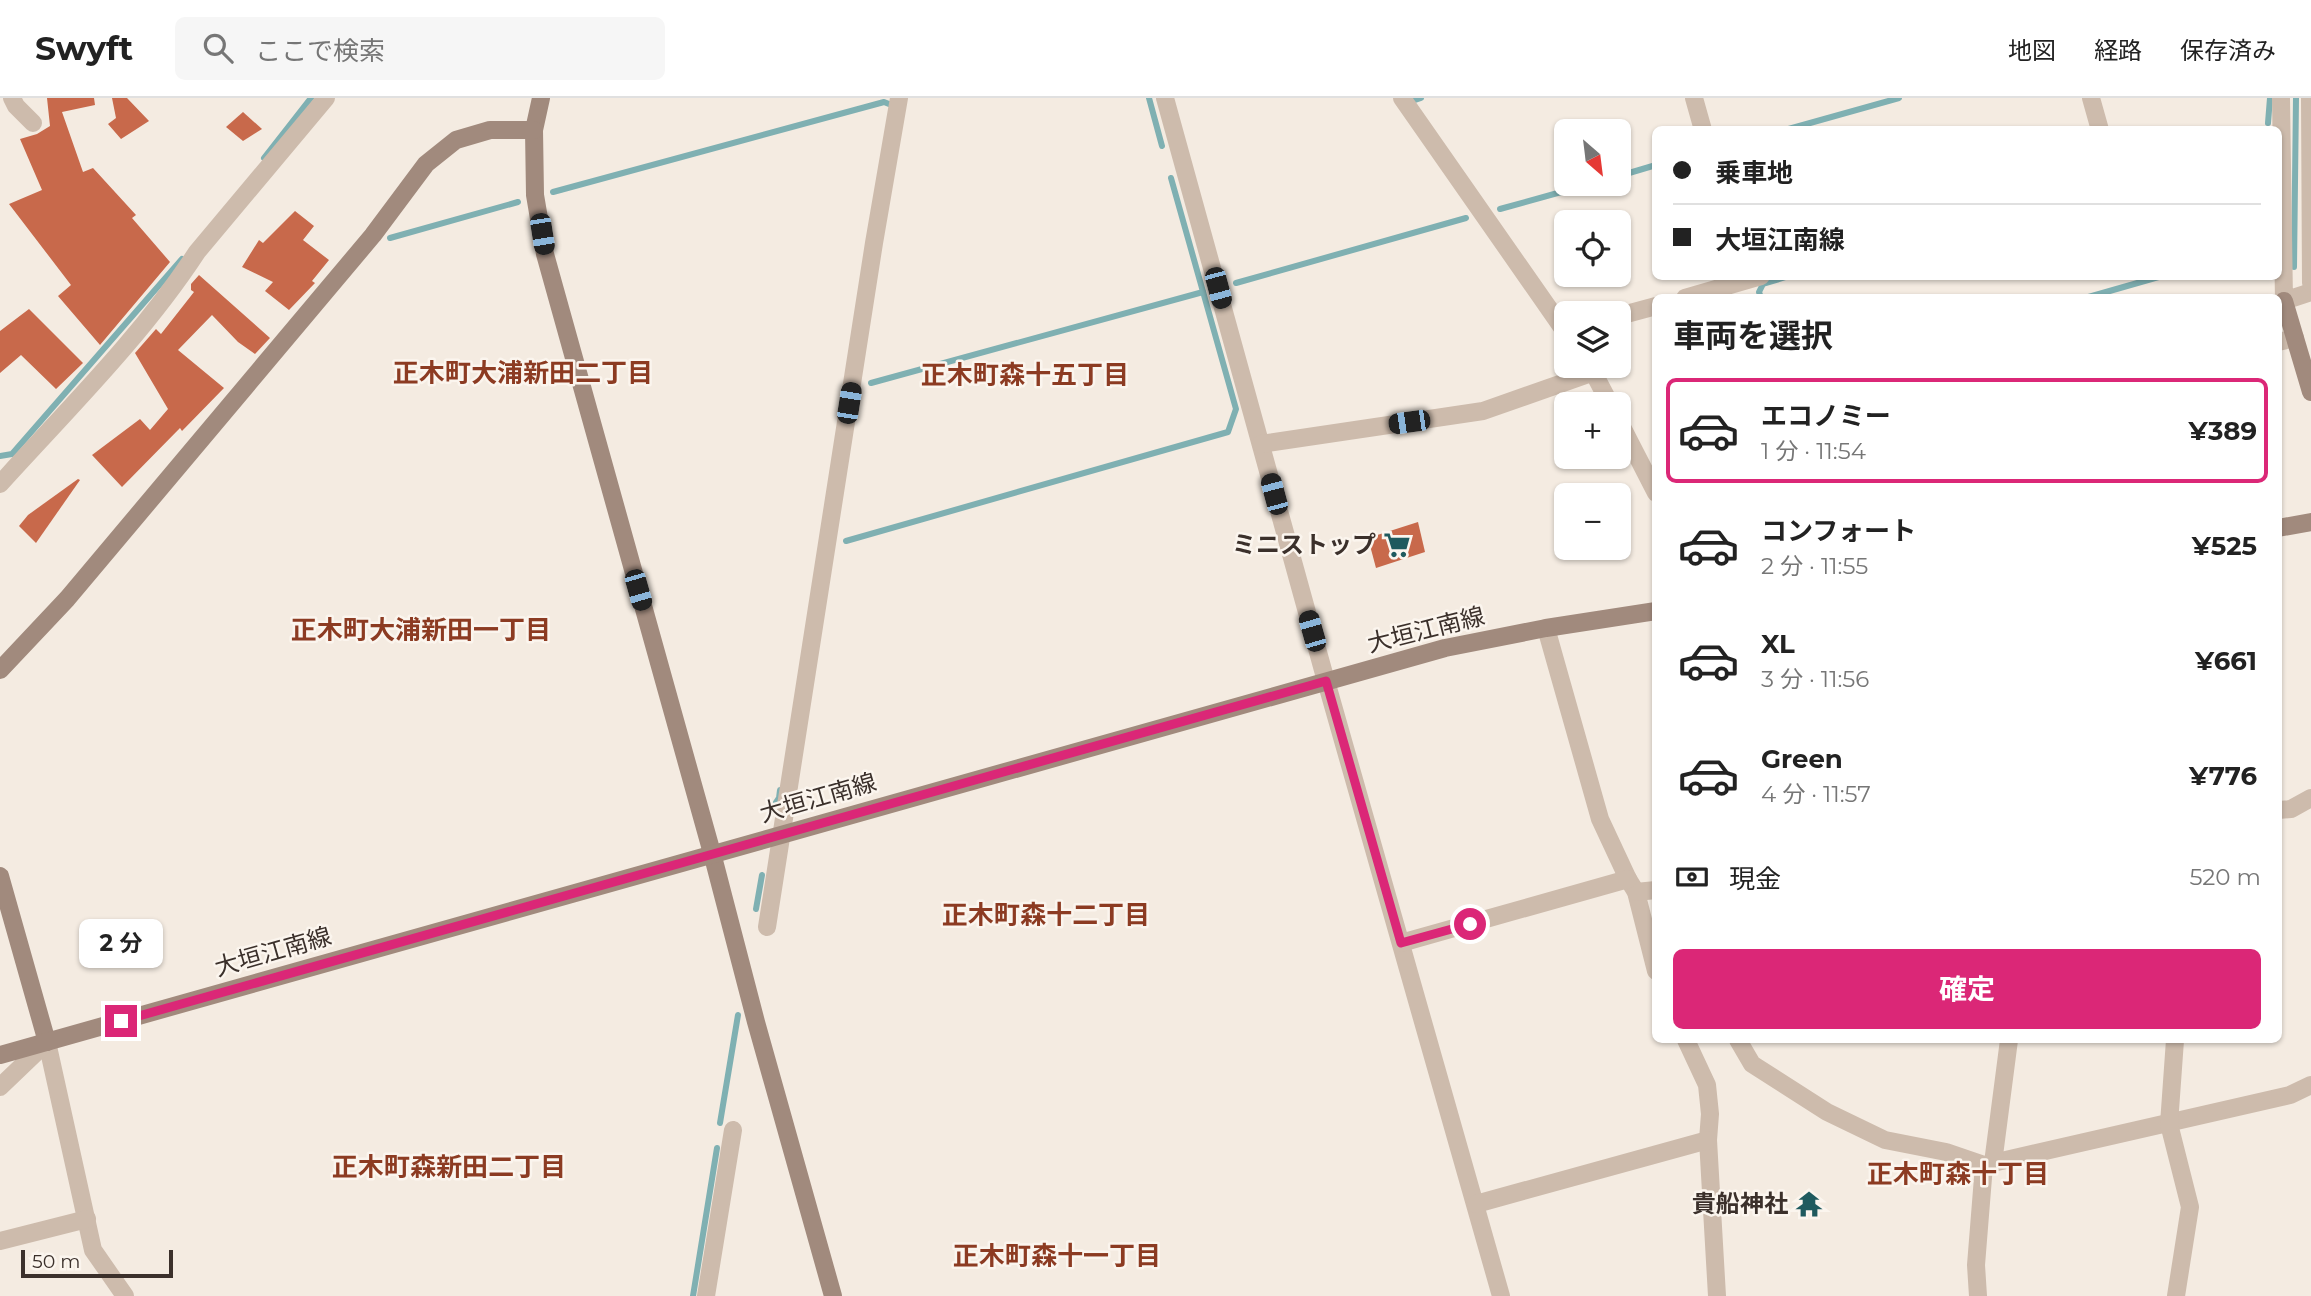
<!DOCTYPE html>
<html lang="ja">
<head>
<meta charset="utf-8">
<style>
	:root { --surface:#fff; --page:#f6f6f6; --text:#222; --muted:#767676; --line:#e0e0e0; --accent:#db2777 }
	body { margin:0; font-family:Montserrat,"Noto Sans JP",sans-serif; background:var(--page); color:var(--text); height:100vh; display:flex; flex-direction:column; font-size:26px; white-space:nowrap }
	* { box-sizing:border-box; margin:0 }
	p { font-size:23px; color:var(--muted) }
	.icon { flex:none; width:38px; height:38px; fill:none; stroke:currentColor; stroke-width:2; stroke-linecap:round; stroke-linejoin:round }
	.map { position:relative; flex:1; overflow:hidden }
	.details { position:absolute; left:1652px; top:196px; width:630px; height:749px; display:flex; flex-direction:column; background:var(--surface); border-radius:10px; box-shadow:0 2px 5px #0004 }
	.details>* { flex:none }
	.hud { position:absolute; left:1652px; top:28px; width:630px; height:154px; border-radius:10px; box-shadow:0 2px 5px #0004; display:grid; align-content:center; height:154px; padding:0 21px; background:var(--surface) }
	.needle { width:46px; rotate:152deg }
	.buttons { position:absolute; left:1554px; top:21px; display:grid; gap:14px }
	.buttons a { display:grid; place-items:center; width:77px; height:77px; border-radius:10px; background:var(--surface); box-shadow:0 2px 5px #0004; font-size:35px }
	.scale { position:absolute; left:21px; bottom:18px; width:152px; box-sizing:border-box; padding-left:7px; border:4px solid #3b302b; border-top:0; font-size:19px; line-height:24px; white-space:nowrap; color:#3b302b; -webkit-text-stroke:5px #fbf5ee; paint-order:stroke }
	.end { position:absolute; width:32px; height:32px; margin:-16px; border:9px solid #db2777; background:#fff; box-shadow:0 0 0 4px #fff }
	.from { border-radius:50% }
	.bubble { position:absolute; height:49px; border-radius:10px; background:var(--surface); box-shadow:0 2px 5px #0004; font-size:23px; font-weight:700; line-height:49px; text-align:center }
	.car { position:absolute; width:21px; height:42px; margin:-21px -10px; border-radius:9px; box-shadow:0 0 5px 2px #0007; background:linear-gradient(#222 24%,#8ab4d8 0 40%,#222 0 76%,#8ab4d8 0 86%,#222 0) }
	.hud b { display:flex; align-items:center; gap:24px; height:66px; font-size:26px }
	.hud b+b { border-top:2px solid var(--line) }
	.hud i { width:18px; height:18px; background:var(--text) }
	ul { padding:0; list-style:none }
	li { display:flex; align-items:center; gap:21px; height:105px; margin:0 14px 10px; padding:0 7px; border:4px solid transparent; border-radius:10px }
	li div { flex:1 }
	li b { display:block; font-size:26px }
	li em { font-style:normal; font-weight:700 }
	li.selected { border-color:var(--accent) }
	li>.icon { width:63px; height:63px; stroke-width:1.5 }
	h2 { padding:0 21px; font-size:32px; line-height:84px }
	.pay { display:flex; align-items:center; gap:18px; height:77px; padding:0 21px; font-size:26px }
	.pay p { margin-inline-start:auto }
	.action { display:flex; gap:14px; margin-top:auto; padding:14px 21px }
	.action a { flex:1; height:80px; border-radius:10px; background:var(--accent); color:#fff; font-size:28px; font-weight:700; line-height:80px; text-align:center }
	header { display:flex; align-items:center; gap:42px; box-sizing:border-box; height:98px; padding:0 35px; background:var(--surface); border-bottom:2px solid var(--line) }
	header strong { font-size:33px }
	nav { display:flex; gap:38px; margin-inline-start:auto; font-size:24px }
	.search { width:490px; height:63px; background:var(--page); display:flex; align-items:center; gap:18px; box-sizing:border-box; padding:0 24px; border-radius:10px; color:var(--muted); font-size:26px }
	.map>svg:first-child { display:block }
	.lines { fill:none; stroke-linecap:round; stroke-linejoin:round }
	.stream { stroke:#7fb0b2; stroke-width:6 }
	.building { fill:#c8694b }
	.street { stroke:#cdbbac; stroke-width:18 }
	.secondary { stroke:#a18a7d; stroke-width:18 }
	.route { stroke:#db2777; stroke-width:9 }
	.labels { text-anchor:middle; stroke-width:5; stroke-linejoin:round; paint-order:stroke }
	.poi-label { font-size:24px; font-weight:bold; fill:#3b302b; stroke:#fbf5ee; text-anchor:end }
	.street-label { font-size:24px; fill:#3b302b; stroke:#fbf5ee }
	.neighbourhood-label { font-size:26px; font-weight:bold; fill:#8c3b22; stroke:#fbf5ee }
</style>
</head>
<body>
<header>
<strong>Swyft</strong>
<div class="search"><svg class="icon" aria-label="search" viewBox="0 0 24 24"><circle cx="10" cy="10" r="6"/><path d="M15 15l6 6"/></svg>ここで検索</div>
<nav><a>地図</a><a>経路</a><a>保存済み</a></nav>
</header>
<div class="map">
<svg width="2311" height="1198" viewBox="0 0 2311 1198">
	<rect width="100%" height="100%" fill="#f4ebe1"/>
	<g class="lines">
		<g class="stream">
			<polyline points="1149,0 1162,48"/>
			<polyline points="1415,2 1421,0"/>
			<polyline points="2268,25 2270,0"/>
			<polyline points="1785,32 1899,0"/>
			<polyline points="264,60 311,0"/>
			<polyline points="1619,78 1656,67"/>
			<polyline points="553,94 884,4 889,6"/>
			<polyline points="1500,111 1590,86"/>
			<polyline points="390,140 518,104"/>
			<polyline points="2294,169 2296,0"/>
			<polyline points="1236,185 1466,120"/>
			<polyline points="1761,200 1759,194 1763,186 1789,178"/>
			<polyline points="2085,200 2162,178"/>
			<polyline points="871,285 1203,194"/>
			<polyline points="0,358 12,356 182,161"/>
			<polyline points="846,443 1228,334 1236,311 1171,80"/>
			<polyline points="773,709 779,700 780,692"/>
			<polyline points="756,811 762,777"/>
			<polyline points="720,1025 738,917"/>
			<polyline points="693,1198 717,1050"/>
		</g>
	</g>
	<g class="building">
		<polygon points="47,0 94,0 95,7 62,14 83,74 93,70 136,117 132,120 170,164 100,247 58,198 71,187 9,106 42,92 20,41 37,36 50,28"/>
		<polygon points="112,0 127,0 149,23 121,41 108,26 116,20"/>
		<polygon points="243,14 262,31 243,43 226,29"/>
		<polygon points="295,113 314,128 303,142 329,162 312,183 315,185 289,212 265,193 273,184 242,169 259,142 263,145"/>
		<polygon points="199,177 270,240 255,256 238,244 212,217 178,252 224,290 182,333 180,330 122,389 92,357 140,321 150,332 168,311 135,255 156,231 161,236 194,194 191,192 191,186"/>
		<polygon points="29,211 83,265 56,291 21,257 0,275 0,233"/>
		<polygon points="78,381 80,382 36,445 19,428 28,417"/>
		<polygon points="1418,424 1425,454 1376,470 1368,440"/>
	</g>
	<g class="lines">
		<g class="street">
			<polyline points="12,0 16,8 33,25"/>
			<polyline points="1165,0 1326,583 1501,1198"/>
			<polyline points="1402,0 1566,235"/>
			<polyline points="1694,0 1703,32"/>
			<polyline points="2091,0 2100,32"/>
			<polyline points="2281,0 2284,203 2311,194"/>
			<polyline points="2310,0 2311,185"/>
			<polyline points="1685,200 1761,178"/>
			<polyline points="1619,218 1656,208"/>
			<polyline points="2278,244 2295,240"/>
			<polyline points="1590,268 1610,306"/>
			<polyline points="1619,323 1656,395"/>
			<polyline points="1261,346 1483,313 1594,274"/>
			<path d="M 0,386 C 68,311 142,238 197,154 L 326,0"/>
			<polyline points="1546,530 1600,721 1628,781 1636,794 1656,873"/>
			<polyline points="2278,712 2291,711 2311,700"/>
			<polyline points="1636,794 1656,792"/>
			<polyline points="767,829 874,145 899,0"/>
			<polyline points="1401,845 1628,781"/>
			<polyline points="1686,942 1707,987 1710,1016 1708,1042 1717,1198"/>
			<polyline points="1738,942 1752,966 1827,1014 1885,1042 1946,1054 1984,1067 2290,997 2311,987"/>
			<polyline points="2175,942 2169,1026 2190,1109 2176,1198"/>
			<polyline points="47,944 93,1152 125,1198"/>
			<polyline points="0,989 47,944"/>
			<polyline points="1993,1065 2009,942"/>
			<polyline points="1476,1106 1708,1042"/>
			<polyline points="0,1143 87,1121"/>
			<polyline points="706,1198 733,1032"/>
			<polyline points="1978,1198 1976,1167 1984,1067"/>
		</g>
		<g class="secondary">
			<polyline points="541,0 534,32 535,97 545,156 712,755 756,924 833,1198"/>
			<polyline points="2284,203 2311,294"/>
			<polyline points="2278,430 2311,424"/>
			<polyline points="0,572 67,501 373,137 426,66 456,42 490,32 534,32"/>
			<polyline points="0,778 47,944"/>
			<polyline points="0,957 1445,550 1546,530 1656,513"/>
		</g>
	</g>
	<g class="lines">
		<polyline class="route" points="121,923 1326,583 1401,845 1470,826"/>
	</g>
	<defs>
		<g id="supermarket-bare" transform="scale(2.1)"><path d="M-6-5.5h2.5l.6 2H6L4.5 2H-2.5L-4.4-4H-6ZM-1.5 3.2a1.3 1.3 0 1 0 .1 0ZM3 3.2a1.3 1.3 0 1 0 .1 0Z" fill="#1f5a5e" stroke="#fbf5ee" stroke-width="2.5" paint-order="stroke"/></g>
		<g id="temple-bare" transform="scale(2.1)"><path d="M0-6L5-2H3V0L6.5 2.5H4V6H1.5V3h-3V6H-4V2.5H-6.5L-3 0V-2H-5Z" fill="#1f5a5e" stroke="#fbf5ee" stroke-width="2.5" paint-order="stroke"/></g>
	</defs>
	<g fill-rule="evenodd">
		<use href="#supermarket-bare" x="1397" y="447"/>
		<use href="#temple-bare" x="1809" y="1106"/>
	</g>
	<g class="labels">
		<g class="poi-label">
			<text x="1376" y="455">ミニストップ</text>
			<text x="1788" y="1114">貴船神社</text>
		</g>
		<g class="street-label">
			<text transform="translate(1426 532) rotate(-14)" y="8">大垣江南線</text>
			<text transform="translate(818 700) rotate(-16)" y="8">大垣江南線</text>
			<text transform="translate(273 854) rotate(-16)" y="8">大垣江南線</text>
		</g>
		<g class="neighbourhood-label">
			<text x="523" y="284">正木町大浦新田二丁目</text>
			<text x="1025" y="286">正木町森十五丁目</text>
			<text x="421" y="541">正木町大浦新田一丁目</text>
			<text x="1046" y="826">正木町森十二丁目</text>
			<text x="449" y="1078">正木町森新田二丁目</text>
			<text x="1958" y="1085">正木町森十丁目</text>
			<text x="1057" y="1167">正木町森十一丁目</text>
		</g>
	</g>
</svg>
<div class="buttons">
<a><svg class="needle" viewBox="-14 -14 28 28"><path d="M0-13l5 13h-10z" fill="#e53935"/><path d="M0 13l5-13h-10z" fill="#767676"/></svg></a>
<a><svg class="icon" aria-label="locate" viewBox="0 0 24 24"><circle cx="12" cy="12" r="6"/><path d="M12 2v4M12 18v4M2 12h4M18 12h4"/></svg></a>
<a><svg class="icon" aria-label="layers" viewBox="0 0 24 24"><path d="M12 4l9 5-9 5-9-5zM3 14l9 5 9-5"/></svg></a>
<a>+</a>
<a>−</a>
</div>
<div class="scale">50 m</div>
<i class="end from" style="left:1470px;top:826px"></i>
<i class="end" style="left:121px;top:923px"></i>
<div class="bubble" style="left:79px;top:821px;width:84px">2 分</div>
<i class="car" style="left:542px;top:136px;rotate:171deg"></i>
<i class="car" style="left:1218px;top:190px;rotate:165deg"></i>
<i class="car" style="left:849px;top:305px;rotate:9deg"></i>
<i class="car" style="left:1409px;top:324px;rotate:262deg"></i>
<i class="car" style="left:1274px;top:396px;rotate:345deg"></i>
<i class="car" style="left:638px;top:492px;rotate:164deg"></i>
<i class="car" style="left:1312px;top:533px;rotate:344deg"></i>
<div class="hud">
<b><i class="from"></i>乗車地</b>
<b><i></i>大垣江南線</b>
</div>
<section class="details">
<h2>車両を選択</h2>
<ul>
<li class="selected"><svg class="icon" aria-label="car" viewBox="0 0 24 24"><path d="M5 17H2v-5l4-1 3-4h7l3 4 3 1v5h-3M9 17h6M6 11h13"/><circle cx="7" cy="17" r="2"/><circle cx="17" cy="17" r="2"/></svg><div><b>エコノミー</b><p>1 分 · 11:54</p></div><em>¥389</em></li>
<li><svg class="icon" aria-label="car" viewBox="0 0 24 24"><path d="M5 17H2v-5l4-1 3-4h7l3 4 3 1v5h-3M9 17h6M6 11h13"/><circle cx="7" cy="17" r="2"/><circle cx="17" cy="17" r="2"/></svg><div><b>コンフォート</b><p>2 分 · 11:55</p></div><em>¥525</em></li>
<li><svg class="icon" aria-label="car" viewBox="0 0 24 24"><path d="M5 17H2v-5l4-1 3-4h7l3 4 3 1v5h-3M9 17h6M6 11h13"/><circle cx="7" cy="17" r="2"/><circle cx="17" cy="17" r="2"/></svg><div><b>XL</b><p>3 分 · 11:56</p></div><em>¥661</em></li>
<li><svg class="icon" aria-label="car" viewBox="0 0 24 24"><path d="M5 17H2v-5l4-1 3-4h7l3 4 3 1v5h-3M9 17h6M6 11h13"/><circle cx="7" cy="17" r="2"/><circle cx="17" cy="17" r="2"/></svg><div><b>Green</b><p>4 分 · 11:57</p></div><em>¥776</em></li>
</ul>
<div class="pay"><svg class="icon" aria-label="cash" viewBox="0 0 24 24"><path d="M3 7h18v10H3z"/><circle cx="12" cy="12" r="2"/></svg>現金<p>520 m</p></div>
<div class="action"><a>確定</a></div>
</section>
</div>
</body>
</html>
